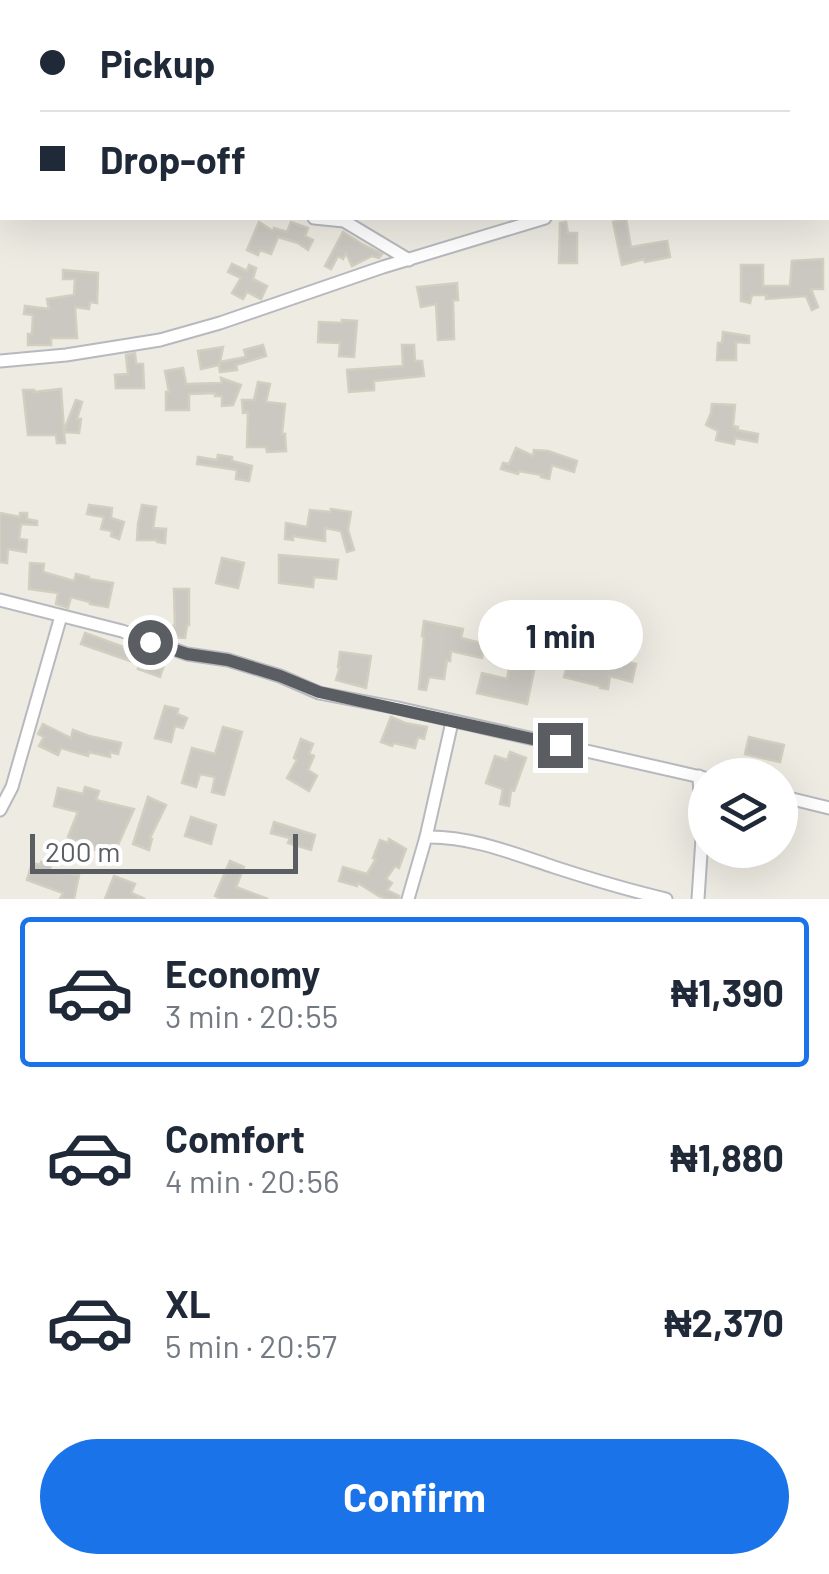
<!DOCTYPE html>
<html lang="en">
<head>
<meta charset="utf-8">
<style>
	:root { --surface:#fff; --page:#f6f6f7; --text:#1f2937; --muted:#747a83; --line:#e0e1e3; --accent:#1a73e8 }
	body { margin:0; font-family:Barlow,sans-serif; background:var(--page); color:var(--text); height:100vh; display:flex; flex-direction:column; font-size:38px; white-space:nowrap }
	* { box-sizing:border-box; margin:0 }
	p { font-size:32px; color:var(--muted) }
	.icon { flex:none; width:55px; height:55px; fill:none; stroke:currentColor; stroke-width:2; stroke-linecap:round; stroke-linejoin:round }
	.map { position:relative; height:899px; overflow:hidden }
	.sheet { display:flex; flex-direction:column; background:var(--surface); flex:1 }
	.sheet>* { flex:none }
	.guide { position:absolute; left:0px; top:0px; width:830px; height:220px; box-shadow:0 10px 40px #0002; display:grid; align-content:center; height:220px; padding:0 40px; background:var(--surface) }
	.controls { position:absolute; left:688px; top:758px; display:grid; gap:20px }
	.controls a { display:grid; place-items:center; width:110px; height:110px; border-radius:50%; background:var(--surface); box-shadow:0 10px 40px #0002; font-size:50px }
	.scale { position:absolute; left:30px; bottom:25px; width:268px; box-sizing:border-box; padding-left:10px; border:5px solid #5a5d62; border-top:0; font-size:28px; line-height:35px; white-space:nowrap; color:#5a5d62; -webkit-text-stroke:8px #fff; paint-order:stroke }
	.end { position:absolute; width:45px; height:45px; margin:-22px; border:12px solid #5a5d62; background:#fff; box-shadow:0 0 0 5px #fff }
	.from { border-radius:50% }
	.bubble { position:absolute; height:70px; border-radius:35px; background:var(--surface); box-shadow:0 10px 40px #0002; font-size:32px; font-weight:700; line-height:70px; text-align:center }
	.guide b { display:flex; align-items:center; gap:35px; height:95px; font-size:38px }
	.guide b+b { border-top:2px solid var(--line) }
	.guide i { width:25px; height:25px; background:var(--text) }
	ul { padding:18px 0 0; list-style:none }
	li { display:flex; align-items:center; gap:30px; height:150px; margin:0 20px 15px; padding:0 20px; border:5px solid transparent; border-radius:10px }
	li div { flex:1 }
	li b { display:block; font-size:38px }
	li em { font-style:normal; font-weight:700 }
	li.current { border-color:var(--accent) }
	li>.icon { width:90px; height:90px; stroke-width:1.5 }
	.cta { display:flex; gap:20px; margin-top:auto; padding:20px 40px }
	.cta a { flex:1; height:115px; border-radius:60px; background:var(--accent); color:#fff; font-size:40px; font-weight:700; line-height:115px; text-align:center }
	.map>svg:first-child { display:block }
	.building { fill:#cac8c1; stroke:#d2cec0; stroke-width:2.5 }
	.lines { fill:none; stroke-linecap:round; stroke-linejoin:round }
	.minor-casing { stroke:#b7b9be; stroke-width:15 }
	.minor { stroke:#fff; stroke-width:11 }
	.route { stroke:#5a5d62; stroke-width:12 }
</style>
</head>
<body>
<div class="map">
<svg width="829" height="899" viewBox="0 0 829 899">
	<rect width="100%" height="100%" fill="#edebe2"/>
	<g class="building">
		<polygon points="626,219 631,247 667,241 670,257 645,262 644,259 622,265 613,222"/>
		<polygon points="259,222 273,231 274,228 287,232 291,222 308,228 305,236 313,240 308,250 298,243 278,237 271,254 260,250 258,255 247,250"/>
		<polygon points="566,222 568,233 577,233 577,263 559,263 560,223"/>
		<polygon points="343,232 362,244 382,254 379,258 372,256 352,266 346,253 343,259 338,256 331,269 325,266"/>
		<polygon points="823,259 823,289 811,289 818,307 812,310 806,296 766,299 766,295 752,295 750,303 741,301 741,265 763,265 763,286 790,286 792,261"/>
		<polygon points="232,264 247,271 249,265 256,268 253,279 267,286 261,299 247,292 243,299 232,293 241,278 228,272"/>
		<polygon points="63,270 98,273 97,303 90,302 89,309 75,307 77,338 51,338 51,345 28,345 28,334 32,334 33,315 24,314 25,306 49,309 47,299 74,295 75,279 63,279"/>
		<polygon points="457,283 458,300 453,300 454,339 438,340 436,304 421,307 417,287"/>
		<polygon points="342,320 357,321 354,357 339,356 340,343 318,342 319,322 342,323"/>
		<polygon points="723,332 749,336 749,343 736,342 736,360 717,360 718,343 722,343"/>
		<polygon points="263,345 266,356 236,365 237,370 220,372 219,365 201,369 198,351 223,347 220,362 246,357 244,350"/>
		<polygon points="402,345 414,345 415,361 422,361 424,376 374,381 374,390 349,392 347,370 403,366"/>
		<polygon points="135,353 136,364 143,364 144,388 116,388 115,375 128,374 126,355"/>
		<polygon points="183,368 186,384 222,383 221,378 241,385 233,405 222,406 222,396 215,396 215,393 189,394 189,410 166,410 166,392 169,392 165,371"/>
		<polygon points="258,382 270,384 266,402 285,404 282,434 285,434 286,451 267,452 266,447 247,447 248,412 243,413 242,400 254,400"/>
		<polygon points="61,389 64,430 76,400 82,402 77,419 81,419 79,433 64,432 65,443 57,443 56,435 28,435 23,390 34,390 34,392"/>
		<polygon points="712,404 735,405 733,426 738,427 737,430 758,434 757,442 735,438 734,444 716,440 718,431 706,425 711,413"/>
		<polygon points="516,448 533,456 534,450 548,451 577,461 574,472 552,465 549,479 541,477 542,475 519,471 518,474 501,469 503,463 509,464"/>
		<polygon points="218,455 232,457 232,461 252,466 249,481 236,479 237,470 197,464 198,457 217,460"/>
		<polygon points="89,505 112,508 111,518 124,522 119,539 111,536 112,531 101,529 104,517 87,514"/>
		<polygon points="142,505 156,507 153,528 166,529 165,543 157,542 157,540 137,540 138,524"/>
		<polygon points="331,509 351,512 348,530 354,550 347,552 341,531 325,528 325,541 293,536 293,540 285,539 286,523 307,527 310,510 331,512"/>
		<polygon points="0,513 20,517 20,513 27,513 27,519 37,521 37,525 21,524 19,539 27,540 26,552 8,549 7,563 0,562"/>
		<polygon points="279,555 338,560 336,579 314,577 313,587 279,583"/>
		<polygon points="222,558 244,563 238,588 216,583"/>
		<polygon points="30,563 44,564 43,572 74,581 76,574 89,577 89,579 113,583 108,607 90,604 90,602 71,597 68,608 56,604 58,593 29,589"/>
		<polygon points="174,589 189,589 189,625 187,625 185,638 172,637 173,626 175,626"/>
		<polygon points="528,619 545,623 540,645 563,648 563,651 578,655 579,650 636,664 632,682 610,676 608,689 600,688 600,686 564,677 568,661 537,656 527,704 477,693 482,673 507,679 512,652 520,653"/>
		<polygon points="424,621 463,629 461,638 485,644 482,658 451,651 450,661 447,660 444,679 429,677 426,690 419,689 424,636 422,636"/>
		<polygon points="85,633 165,662 160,677 138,669 139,664 81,644"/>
		<polygon points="340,652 371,656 366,688 336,680 340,667 338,667"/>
		<polygon points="165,706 178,709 177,714 187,718 183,728 175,726 171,742 155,738"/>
		<polygon points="391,717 405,723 427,727 424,739 418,737 415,748 394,743 392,746 381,742"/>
		<polygon points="43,724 71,738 73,730 89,736 121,743 118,754 110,752 110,757 89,752 88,756 61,748 58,755 39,746 44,737 38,734"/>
		<polygon points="223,727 242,732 224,795 212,792 215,777 200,774 196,787 182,783 192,748 215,754"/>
		<polygon points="749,737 784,745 780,762 745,754"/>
		<polygon points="301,739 313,744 309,754 314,756 308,770 317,776 309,791 287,778 297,760 294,758"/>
		<polygon points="510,752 526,758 514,791 511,790 509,806 500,804 503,789 486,783 495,756 507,760"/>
		<polygon points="85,787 99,791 96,800 134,809 112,858 68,837 78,812 54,806 58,788 83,794"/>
		<polygon points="148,797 166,805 150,838 152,839 149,850 133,844"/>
		<polygon points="191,817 216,825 211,844 185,836"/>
		<polygon points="274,822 315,835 311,850 288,843 290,838 271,833"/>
		<polygon points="389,839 406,849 399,868 395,866 386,879 392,883 387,890 399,896 399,899 388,899 379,896 358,883 357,886 339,881 343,867 367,874 376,859 373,858 380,840 388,843"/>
		<polygon points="230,861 244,867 236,887 268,899 221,899 215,896"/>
		<polygon points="41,862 51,865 49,872 79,875 74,899 60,899 63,893 27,880 32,863 40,865"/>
		<polygon points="114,876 135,884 131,893 145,899 105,899"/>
	</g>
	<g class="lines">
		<g class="minor-casing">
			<g id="minor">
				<polyline points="0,88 2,89"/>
				<polyline points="828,152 829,151"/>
				<polyline points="314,218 344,221 409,260"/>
				<polyline points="0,361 66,355 160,340 220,323 383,267 545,218"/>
				<polyline points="0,600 122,631 187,654 228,660 280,676 319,693 398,708 705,778"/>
				<polyline points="780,796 829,808"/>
				<polyline points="0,810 12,787 61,616"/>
				<path d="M 426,837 C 470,836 512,853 554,867 C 591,879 628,890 666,899"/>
				<polyline points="408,899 426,837 452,722"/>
				<polyline points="698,899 702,838 699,776"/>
			</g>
		</g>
		<use href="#minor" class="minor"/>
	</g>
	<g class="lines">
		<polyline class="route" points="150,642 187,654 228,660 280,676 319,692 560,745"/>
	</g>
</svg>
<div class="controls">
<a><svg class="icon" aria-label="layers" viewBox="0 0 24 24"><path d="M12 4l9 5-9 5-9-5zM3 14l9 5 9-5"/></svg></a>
</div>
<div class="scale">200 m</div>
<i class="end from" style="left:150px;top:642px"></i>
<i class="end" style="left:560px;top:745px"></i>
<div class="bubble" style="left:478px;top:600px;width:165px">1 min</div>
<div class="guide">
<b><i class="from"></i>Pickup</b>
<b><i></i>Drop-off</b>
</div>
</div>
<section class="sheet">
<ul>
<li class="current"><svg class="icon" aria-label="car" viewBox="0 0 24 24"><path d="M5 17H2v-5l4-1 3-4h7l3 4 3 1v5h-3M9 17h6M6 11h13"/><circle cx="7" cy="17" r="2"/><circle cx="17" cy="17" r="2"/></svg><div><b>Economy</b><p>3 min · 20:55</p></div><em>₦1,390</em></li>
<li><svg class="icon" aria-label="car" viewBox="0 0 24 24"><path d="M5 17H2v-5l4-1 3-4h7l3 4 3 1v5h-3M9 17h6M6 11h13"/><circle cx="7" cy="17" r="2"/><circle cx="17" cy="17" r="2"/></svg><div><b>Comfort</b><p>4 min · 20:56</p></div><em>₦1,880</em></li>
<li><svg class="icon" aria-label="car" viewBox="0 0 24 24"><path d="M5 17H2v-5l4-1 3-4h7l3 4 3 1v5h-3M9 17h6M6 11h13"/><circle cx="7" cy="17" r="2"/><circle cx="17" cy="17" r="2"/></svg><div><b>XL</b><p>5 min · 20:57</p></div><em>₦2,370</em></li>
</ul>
<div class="cta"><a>Confirm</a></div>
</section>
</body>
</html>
